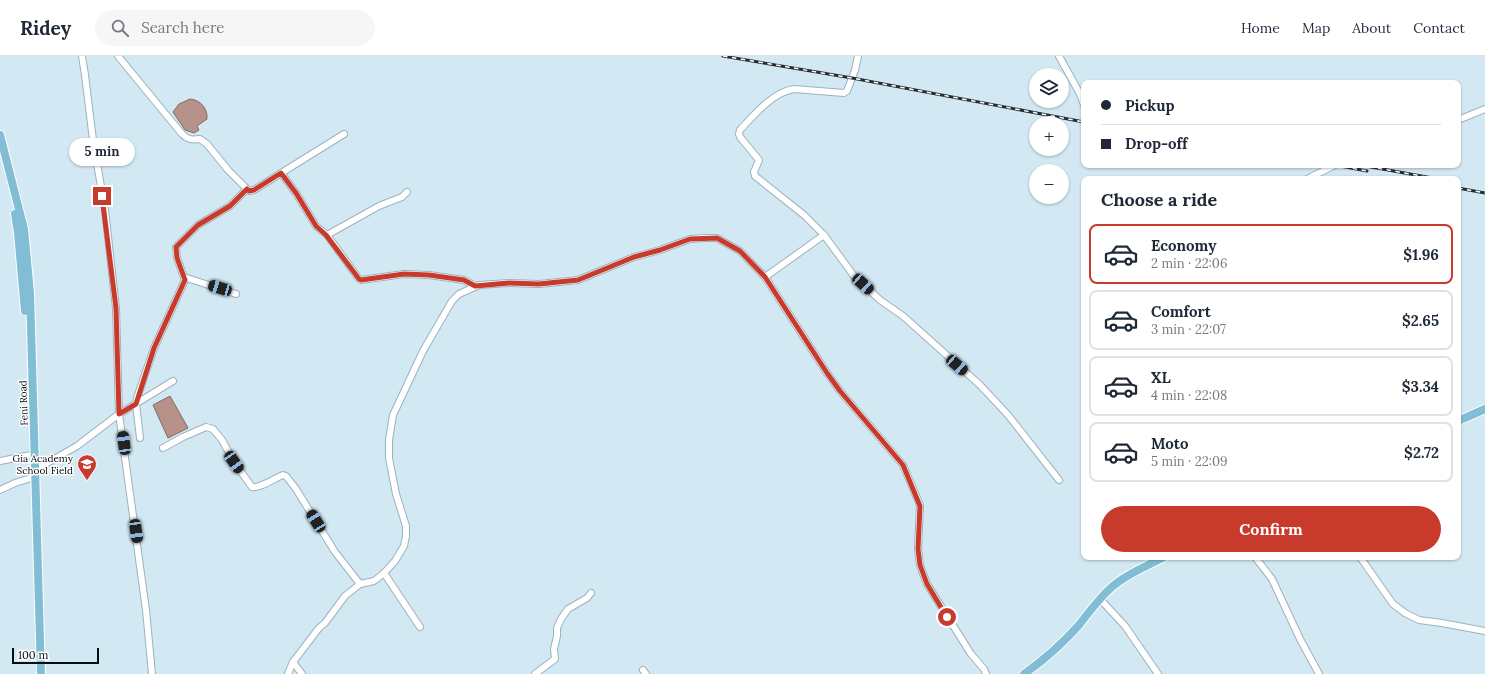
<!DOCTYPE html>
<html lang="en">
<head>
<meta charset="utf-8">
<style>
	:root { --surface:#fff; --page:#f6f6f7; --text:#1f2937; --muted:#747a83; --line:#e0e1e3; --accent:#c83b2c }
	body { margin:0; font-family:Lora,serif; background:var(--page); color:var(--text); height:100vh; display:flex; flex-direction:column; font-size:15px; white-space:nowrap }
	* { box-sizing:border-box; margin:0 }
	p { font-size:13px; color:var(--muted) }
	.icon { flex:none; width:22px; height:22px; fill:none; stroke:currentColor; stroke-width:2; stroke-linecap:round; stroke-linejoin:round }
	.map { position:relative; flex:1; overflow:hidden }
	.drawer { position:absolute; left:1081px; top:120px; width:380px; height:384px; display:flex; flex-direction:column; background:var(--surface); border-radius:8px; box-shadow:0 1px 3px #0004 }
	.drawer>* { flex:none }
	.top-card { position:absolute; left:1081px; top:24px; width:380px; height:88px; border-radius:8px; box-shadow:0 1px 3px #0004; display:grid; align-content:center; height:88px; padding:0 20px; background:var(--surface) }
	.buttons { position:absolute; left:1029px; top:12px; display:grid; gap:8px }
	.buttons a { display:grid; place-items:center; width:40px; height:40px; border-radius:50%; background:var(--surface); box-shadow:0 1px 3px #0004; font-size:20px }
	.scale { position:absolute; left:12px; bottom:10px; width:87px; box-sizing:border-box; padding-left:4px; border:2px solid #060d10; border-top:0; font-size:11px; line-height:14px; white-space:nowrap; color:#060d10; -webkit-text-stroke:3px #fff; paint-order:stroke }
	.end { position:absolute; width:18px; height:18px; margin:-9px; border:5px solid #c83b2c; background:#fff; box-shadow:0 0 0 2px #fff }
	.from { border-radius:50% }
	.bubble { position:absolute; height:28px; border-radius:14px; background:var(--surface); box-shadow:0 1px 3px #0004; font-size:13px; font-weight:700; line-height:28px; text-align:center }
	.car { position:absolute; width:12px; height:24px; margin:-12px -6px; border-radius:5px; box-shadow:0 0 3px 1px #0007; background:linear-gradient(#222 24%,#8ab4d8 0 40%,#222 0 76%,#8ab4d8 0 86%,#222 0) }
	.top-card b { display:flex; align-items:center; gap:14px; height:38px; font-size:15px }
	.top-card b+b { border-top:1px solid var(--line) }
	.top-card i { width:10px; height:10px; background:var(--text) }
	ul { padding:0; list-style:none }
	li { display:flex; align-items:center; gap:12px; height:60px; margin:0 8px 6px; padding:0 12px; border:2px solid var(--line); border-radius:8px }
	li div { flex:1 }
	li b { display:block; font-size:15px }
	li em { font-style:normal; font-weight:700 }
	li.on { border-color:var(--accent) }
	li>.icon { width:36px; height:36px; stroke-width:1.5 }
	h2 { padding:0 20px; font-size:18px; line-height:48px }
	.button { display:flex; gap:8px; margin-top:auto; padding:8px 20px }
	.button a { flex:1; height:46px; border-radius:24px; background:var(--accent); color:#fff; font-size:16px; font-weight:700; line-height:46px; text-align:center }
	header { display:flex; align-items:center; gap:24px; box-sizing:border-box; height:56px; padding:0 20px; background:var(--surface); border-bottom:1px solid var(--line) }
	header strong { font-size:19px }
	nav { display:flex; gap:22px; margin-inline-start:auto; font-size:14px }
	.search { width:280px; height:36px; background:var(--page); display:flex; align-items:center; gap:10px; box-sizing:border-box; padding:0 14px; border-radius:22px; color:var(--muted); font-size:15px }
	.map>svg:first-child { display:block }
	.water { fill:#b7928b; stroke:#826a66 }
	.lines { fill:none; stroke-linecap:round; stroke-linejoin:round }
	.minor-casing { stroke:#9db2bc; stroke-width:8 }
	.major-casing { stroke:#fff; stroke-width:10 }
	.minor { stroke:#fff; stroke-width:6 }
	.major { stroke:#81bed5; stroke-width:8 }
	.rail-casing { stroke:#242d31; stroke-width:3 }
	.rail { stroke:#fff; stroke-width:1.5; stroke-dasharray:4.5; stroke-linecap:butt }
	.route { stroke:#c83b2c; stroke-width:5 }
	.labels { text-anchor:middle; stroke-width:3; stroke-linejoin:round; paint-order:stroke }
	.street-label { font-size:10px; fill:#060d10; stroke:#fff }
	.poi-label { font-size:10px; fill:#060d10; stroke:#fff; text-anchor:end }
</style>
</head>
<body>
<header>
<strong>Ridey</strong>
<div class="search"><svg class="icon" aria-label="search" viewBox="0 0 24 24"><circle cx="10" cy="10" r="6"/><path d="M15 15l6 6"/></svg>Search here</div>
<nav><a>Home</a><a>Map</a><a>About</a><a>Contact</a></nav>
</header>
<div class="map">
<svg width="1485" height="618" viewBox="0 0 1485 618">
	<rect width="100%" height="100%" fill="#d2e8f3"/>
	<g class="water">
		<path d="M 190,43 C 201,44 208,53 207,63 L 197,70 L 199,74 L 194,77 L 185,74 L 173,56 L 179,48 Z"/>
		<polygon points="170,340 188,372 168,382 153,349"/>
	</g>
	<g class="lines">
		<g class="minor-casing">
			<g id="minor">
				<polyline points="82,0 85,19 93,84 105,154 116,252 119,358 146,554 152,618"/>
				<path d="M 118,0 L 182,78 C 188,84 192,84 200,83 L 207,88 L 228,114 L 249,135 L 254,134 L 344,78"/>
				<path d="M 858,0 L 855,14 L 847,35 L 844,37 L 794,33 C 773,36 754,59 740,74 L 739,78 L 740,81 L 759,104 L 754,116 L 755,120 L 804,159 L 824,179 L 854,220 L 880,244 L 903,260 L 980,329 L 1008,359 L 1059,424"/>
				<polyline points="1059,0 1080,38 1084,49"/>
				<polyline points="1458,64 1485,53"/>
				<polyline points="281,117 296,137 316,170 327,179 359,223 361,224 404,218 429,219 464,224 475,230"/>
				<polyline points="1307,123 1335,109"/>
				<polyline points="327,179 379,150 402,141 407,136"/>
				<polyline points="184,221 236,238"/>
				<polyline points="765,221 824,179"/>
				<polyline points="140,382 136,348 137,342 154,292 185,224 177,202 176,191 198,169 230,150 247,133"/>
				<path d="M 163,392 L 183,381 L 206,371 L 213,373 L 222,384 L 234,406 L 252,431 C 259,433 275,422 283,419 L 286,420 L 296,433 L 335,496 L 360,528"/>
				<polyline points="0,405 31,399"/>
				<polyline points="35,414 77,390 119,358 173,325"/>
				<polyline points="0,434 15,427 31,422"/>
				<polyline points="1255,501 1272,523 1300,583 1319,618"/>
				<polyline points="1360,501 1393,548 1405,557 1419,564 1442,567 1485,575"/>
				<polyline points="384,517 420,571"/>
				<polyline points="1100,543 1125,570 1158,618"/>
				<polyline points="293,606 302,618"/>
				<polyline points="643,614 646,618"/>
				<polyline points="288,618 293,606 319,572 325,567 345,540 360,528 374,525 384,517 395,505 404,490 406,480 406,470 396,438 389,402 389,384 393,359 423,295 452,245 459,238 479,229 509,227 539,228 578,224 634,201 660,194 690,183 705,182 717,182 740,195 765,221 827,317 840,335 903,409 920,449 918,493 920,509 927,528 971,598 984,613 986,618"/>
				<polyline points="535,618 555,603 554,593 557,580 557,572 561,563 568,553 587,542 591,537"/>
			</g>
		</g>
		<g class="major-casing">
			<g id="major">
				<polyline points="0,79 24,173 30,237 41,618"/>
				<polyline points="15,158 18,177 25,255"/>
				<polyline points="1458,365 1485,353"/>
				<path d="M 1024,618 C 1044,604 1063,587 1079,569 C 1090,555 1100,541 1113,530 C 1128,517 1147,510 1164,501"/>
			</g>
		</g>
		<use href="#minor" class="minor"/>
		<use href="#major" class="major"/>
		<g class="rail-casing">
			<g id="rail">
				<polyline points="723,0 852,22 1084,66"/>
				<polyline points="1335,109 1367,115"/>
				<polyline points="1360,109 1438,123"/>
				<polyline points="1458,132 1485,137"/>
			</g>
		</g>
		<use href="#rail" class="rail"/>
	</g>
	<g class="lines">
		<polyline class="route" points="102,140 116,252 119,358 136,348 154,292 185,224 177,202 176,191 198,169 230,150 247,133 249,135 254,134 281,117 296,137 316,170 326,179 359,223 361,224 404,218 429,219 464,224 475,230 509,227 539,228 578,224 634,201 660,194 690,183 717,182 740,195 765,221 827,317 840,335 903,409 920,450 918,493 920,509 927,528 947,561"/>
	</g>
	<defs>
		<g id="school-pin" transform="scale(1)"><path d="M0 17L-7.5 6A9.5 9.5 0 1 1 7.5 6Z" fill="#c83b2c" stroke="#fff"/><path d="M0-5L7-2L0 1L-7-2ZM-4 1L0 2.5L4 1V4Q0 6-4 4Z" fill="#fff"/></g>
	</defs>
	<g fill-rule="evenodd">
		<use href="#school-pin" x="87" y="408"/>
	</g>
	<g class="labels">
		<g class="street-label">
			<text transform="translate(23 347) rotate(-92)" y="4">Feni Road</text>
		</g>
		<g class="poi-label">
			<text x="73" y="406">Gia Academy<tspan x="73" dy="12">School Field</tspan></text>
		</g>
	</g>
</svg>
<div class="buttons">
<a><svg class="icon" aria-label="layers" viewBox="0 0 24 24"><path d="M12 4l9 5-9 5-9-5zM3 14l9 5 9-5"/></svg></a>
<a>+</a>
<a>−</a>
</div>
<div class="scale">100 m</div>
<i class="end from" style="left:947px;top:561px"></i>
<i class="end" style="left:102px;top:140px"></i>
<div class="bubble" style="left:69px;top:82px;width:66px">5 min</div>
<i class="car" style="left:863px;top:228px;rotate:132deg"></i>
<i class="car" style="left:220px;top:232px;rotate:287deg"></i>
<i class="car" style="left:957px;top:309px;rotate:131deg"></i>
<i class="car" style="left:124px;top:387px;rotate:352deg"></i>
<i class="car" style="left:234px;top:406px;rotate:145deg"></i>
<i class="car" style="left:316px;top:465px;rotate:328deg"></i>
<i class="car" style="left:136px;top:475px;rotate:172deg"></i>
<div class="top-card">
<b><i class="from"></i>Pickup</b>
<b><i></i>Drop-off</b>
</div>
<section class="drawer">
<h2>Choose a ride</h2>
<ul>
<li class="on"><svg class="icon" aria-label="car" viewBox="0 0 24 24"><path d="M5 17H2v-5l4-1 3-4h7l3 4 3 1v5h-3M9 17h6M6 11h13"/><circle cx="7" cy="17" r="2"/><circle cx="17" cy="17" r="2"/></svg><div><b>Economy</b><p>2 min · 22:06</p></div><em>$1.96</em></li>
<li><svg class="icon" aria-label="car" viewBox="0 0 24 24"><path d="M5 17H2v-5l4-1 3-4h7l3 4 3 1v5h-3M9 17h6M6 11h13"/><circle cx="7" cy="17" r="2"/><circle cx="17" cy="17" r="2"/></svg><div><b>Comfort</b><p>3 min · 22:07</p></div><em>$2.65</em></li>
<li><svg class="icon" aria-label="car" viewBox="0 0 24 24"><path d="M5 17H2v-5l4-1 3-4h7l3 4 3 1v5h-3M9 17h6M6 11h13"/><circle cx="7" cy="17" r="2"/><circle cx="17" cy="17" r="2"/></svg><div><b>XL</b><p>4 min · 22:08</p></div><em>$3.34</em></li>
<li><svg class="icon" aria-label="car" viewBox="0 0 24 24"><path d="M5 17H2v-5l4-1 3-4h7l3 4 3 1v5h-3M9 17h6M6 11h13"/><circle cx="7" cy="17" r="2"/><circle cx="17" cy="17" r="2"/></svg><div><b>Moto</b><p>5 min · 22:09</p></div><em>$2.72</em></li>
</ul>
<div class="button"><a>Confirm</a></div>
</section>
</div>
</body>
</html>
